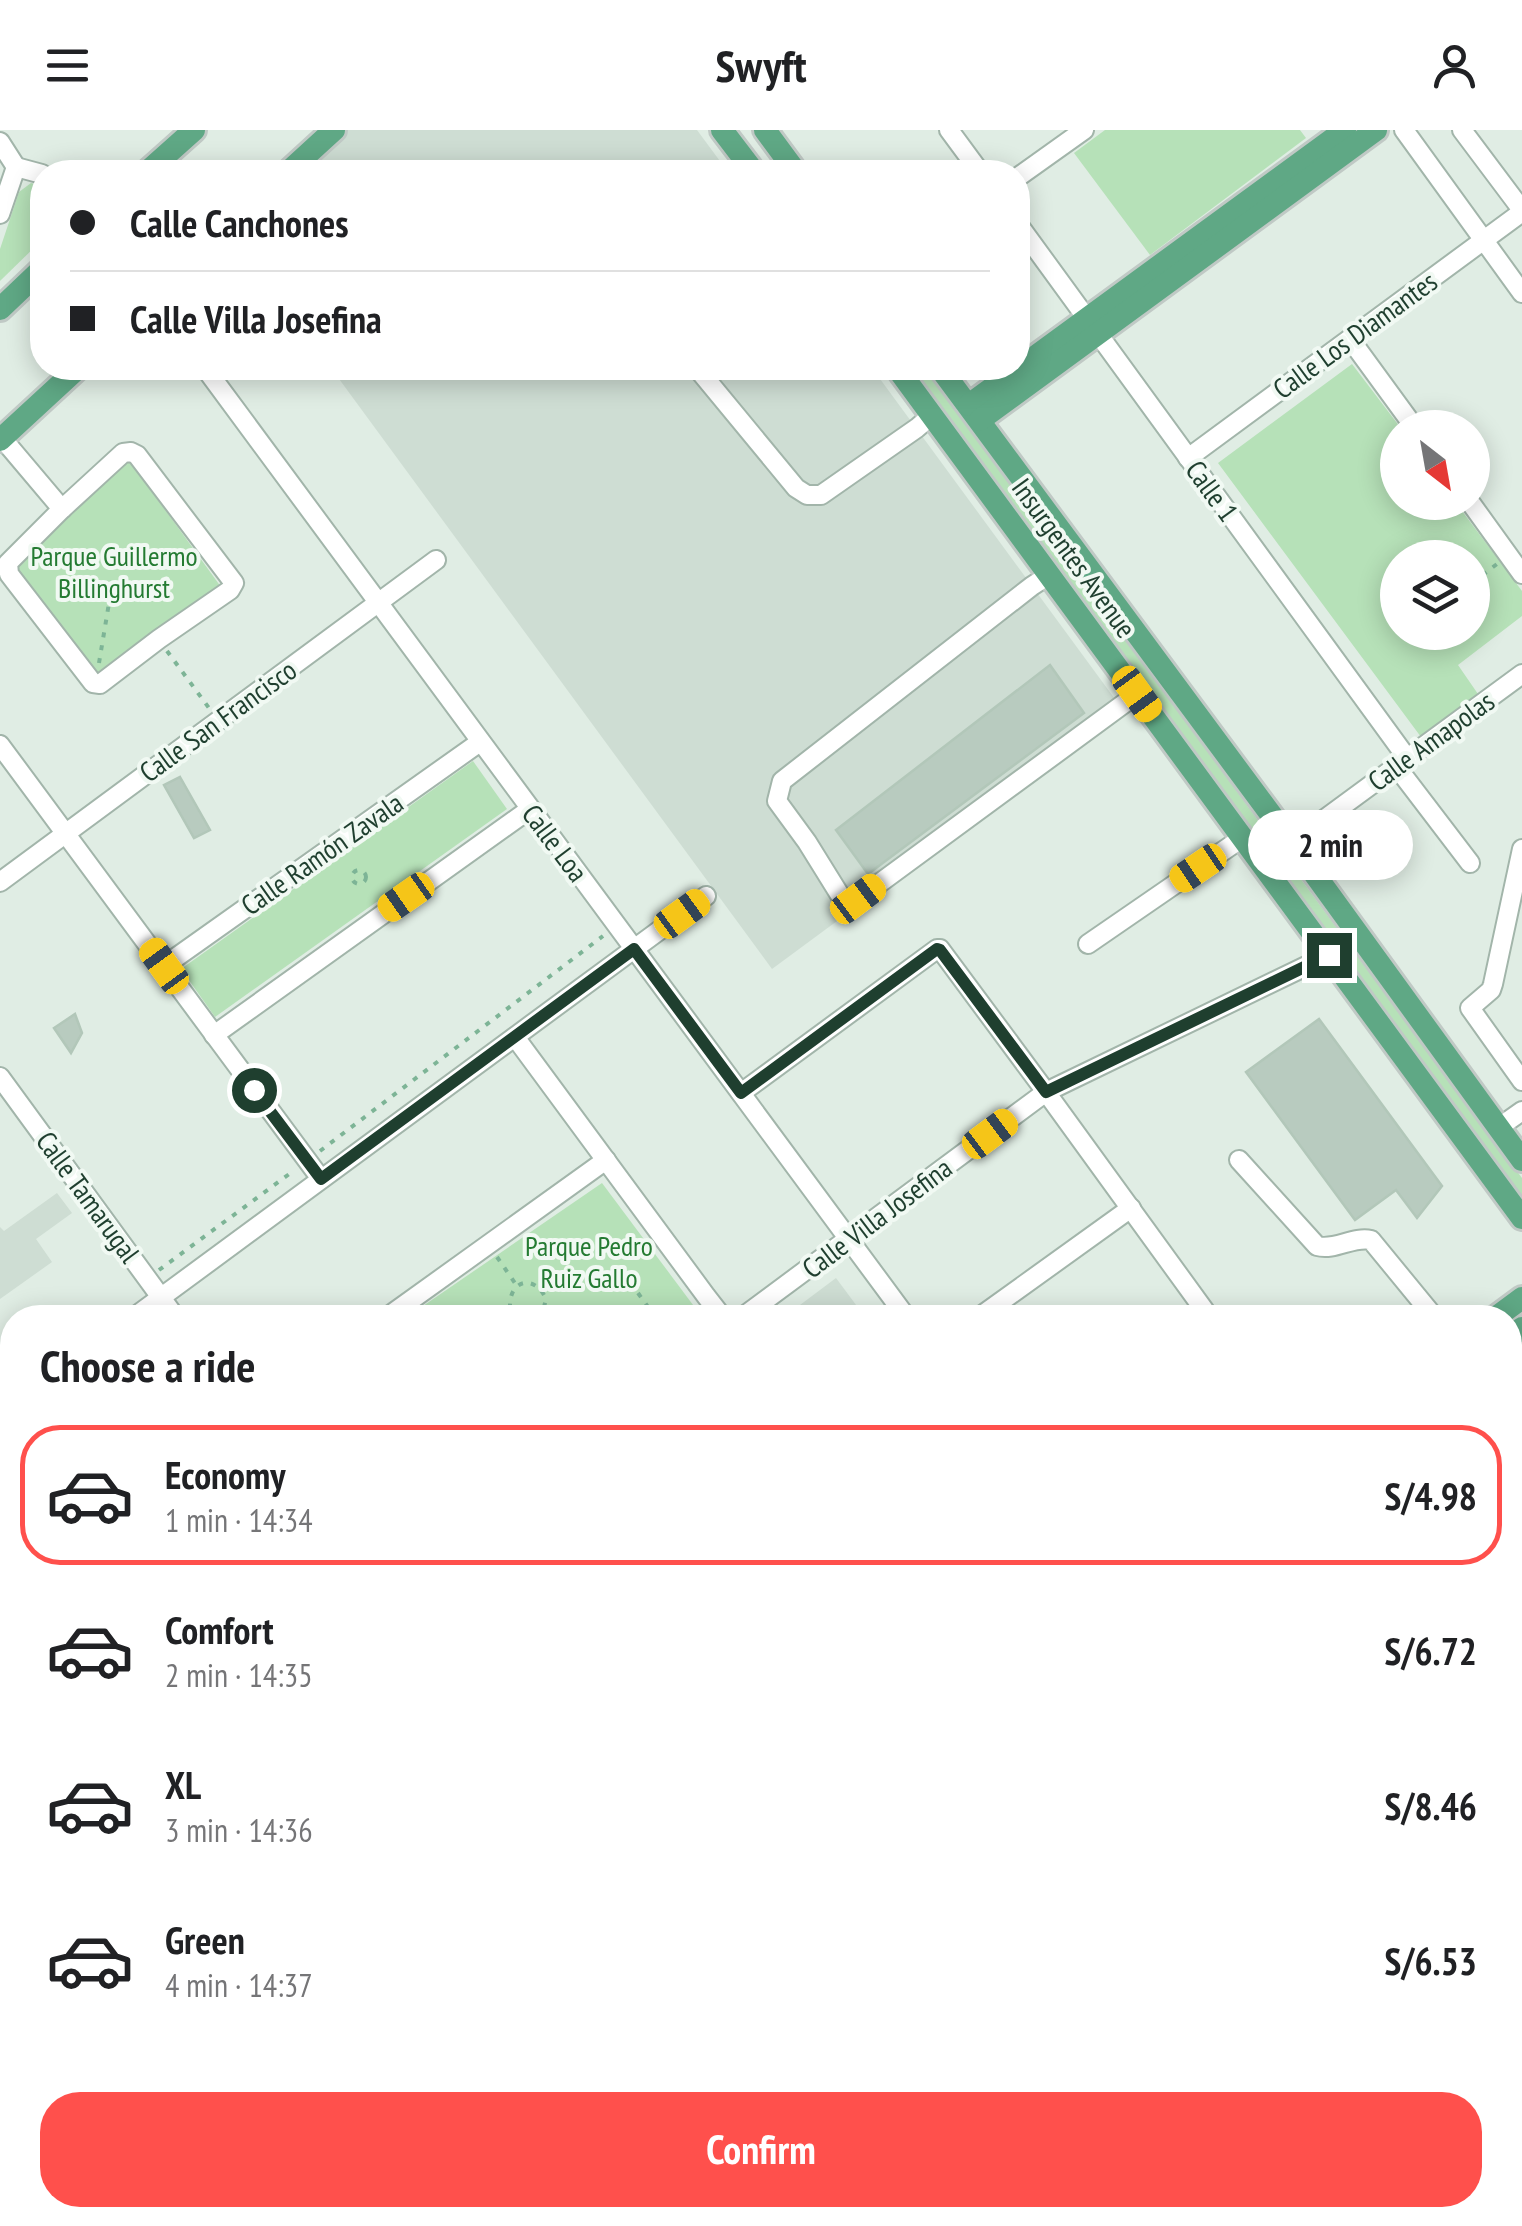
<!DOCTYPE html>
<html lang="en">
<head>
<meta charset="utf-8">
<style>
	:root { --surface:#fff; --page:#f6f6f6; --text:#202124; --muted:#757577; --line:#e0e0e0; --accent:#ff504c }
	body { margin:0; font-family:"PT Sans Narrow",sans-serif; background:var(--page); color:var(--text); height:100vh; display:flex; flex-direction:column; font-size:38px; white-space:nowrap }
	* { box-sizing:border-box; margin:0 }
	p { font-size:32px; color:var(--muted) }
	.icon { flex:none; width:55px; height:55px; fill:none; stroke:currentColor; stroke-width:2; stroke-linecap:round; stroke-linejoin:round }
	.map { position:relative; flex:1; overflow:hidden }
	.details { position:absolute; left:0px; top:1175px; width:1522px; height:922px; display:flex; flex-direction:column; background:var(--surface); border-radius:40px 40px 0 0; box-shadow:0 5px 25px #0003 }
	.details>* { flex:none }
	.guide { position:absolute; left:30px; top:30px; width:1000px; height:220px; border-radius:40px; box-shadow:0 5px 25px #0003; display:grid; align-content:center; height:220px; padding:0 40px; background:var(--surface) }
	.needle { width:65px; rotate:149deg }
	.fabs { position:absolute; left:1380px; top:280px; display:grid; gap:20px }
	.fabs a { display:grid; place-items:center; width:110px; height:110px; border-radius:50%; background:var(--surface); box-shadow:0 5px 25px #0003; font-size:50px }
	.end { position:absolute; width:45px; height:45px; margin:-22px; border:12px solid #1f3f2f; background:#fff; box-shadow:0 0 0 5px #fff }
	.from { border-radius:50% }
	.bubble { position:absolute; height:70px; border-radius:35px; background:var(--surface); box-shadow:0 5px 25px #0003; font-size:32px; font-weight:600; line-height:70px; text-align:center }
	.car { position:absolute; width:30px; height:60px; margin:-30px -15px; border-radius:12px; box-shadow:0 0 8px 2px #0007; background:linear-gradient(#f5c518 24%,#345 0 40%,#f5c518 0 76%,#345 0 86%,#f5c518 0) }
	.guide b { display:flex; align-items:center; gap:35px; height:95px; font-size:38px }
	.guide b+b { border-top:2px solid var(--line) }
	.guide i { width:25px; height:25px; background:var(--text) }
	ul { padding:0; list-style:none }
	li { display:flex; align-items:center; gap:30px; height:140px; margin:0 20px 15px; padding:0 20px; border:5px solid transparent; border-radius:40px }
	li div { flex:1 }
	li b { display:block; font-size:38px }
	li em { font-style:normal; font-weight:600 }
	li.on { border-color:var(--accent) }
	li>.icon { width:90px; height:90px; stroke-width:1.5 }
	h2 { padding:0 40px; font-size:45px; line-height:120px }
	.action { display:flex; gap:20px; margin-top:auto; padding:20px 40px }
	.action a { flex:1; height:115px; border-radius:40px; background:var(--accent); color:#fff; font-size:40px; font-weight:600; line-height:115px; text-align:center }
	header { display:flex; justify-content:space-between; align-items:center; height:130px; padding:0 40px; background:var(--surface); font-size:45px; font-weight:600 }
	.map>svg:first-child { display:block }
	.built { fill:#ceddd3 }
	.green { fill:#b6e1b8; fill-rule:evenodd }
	.building { fill:#b8cbbf; stroke:#b2c7b9; stroke-width:2.5 }
	.lines { fill:none; stroke-linecap:round; stroke-linejoin:round }
	.minor-casing { stroke:#a2b5aa; stroke-width:22 }
	.major-casing { stroke:#c0c9c5; stroke-width:28 }
	.path { stroke:#7db496; stroke-width:4; stroke-dasharray:5 8; stroke-linecap:butt }
	.minor { stroke:#fff; stroke-width:18 }
	.major { stroke:#5fa885; stroke-width:22 }
	.rail { stroke:#597b6a; stroke-width:5; stroke-dasharray:20 10; stroke-linecap:butt }
	.route { stroke:#1f3f2f; stroke-width:12 }
	.labels { text-anchor:middle; stroke-width:8; stroke-linejoin:round; paint-order:stroke }
	.street-label { font-size:28px; fill:#1f3f2f; stroke:#f1f9f3 }
	.park-label { font-size:28px; fill:#247b32; stroke:#f1f9f3 }
</style>
</head>
<body>
<header><svg class="icon" aria-label="menu" viewBox="0 0 24 24"><path d="M4 6h16M4 12h16M4 18h16"/></svg>Swyft<svg class="icon" aria-label="person" viewBox="0 0 24 24"><circle cx="12" cy="8" r="4"/><path d="M4 21q1-7 8-7t8 7"/></svg></header>
<div class="map">
<svg width="1522" height="2096" viewBox="0 0 1522 2096">
	<rect width="100%" height="100%" fill="#e0ede4"/>
	<g class="built">
		<polygon points="345,0 697,0 728,42 300,42"/>
		<polygon points="331,238 872,238 1123,580 772,839"/>
		<polygon points="57,1063 72,1083 36,1109 52,1132 0,1169 0,1097 4,1101"/>
		<polygon points="836,1148 865,1187 784,1187"/>
	</g>
	<g class="green">
		<polygon points="1105,0 1300,0 1306,8 1150,125 1074,23"/>
		<polygon points="31,53 42,56 42,110 0,151 0,119 19,62"/>
		<path d="M 1352,234 L 1400,297 L 1398,298 L 1398,372 L 1456,373 L 1522,461 L 1522,486 L 1458,535 L 1478,564 L 1421,607 L 1218,333 ZM 1398,428 L 1472,428 L 1472,502 L 1398,502 Z"/>
		<polygon points="909,238 927,238 1339,801 1328,809"/>
		<polygon points="127,327 221,457 95,547 17,441 20,425"/>
		<polygon points="473,631 507,679 215,887 181,839"/>
		<polygon points="1343,807 1522,1048 1522,1070 1333,812"/>
		<polygon points="602,1053 702,1187 407,1187"/>
		<polygon points="0,1502 12,1519 12,1681 0,1690"/>
	</g>
	<g class="building">
		<polygon points="1050,535 1084,583 868,744 836,700"/>
		<polygon points="180,647 210,700 194,708 164,655"/>
		<polygon points="75,884 82,903 71,923 54,898"/>
		<polygon points="1319,889 1442,1056 1417,1088 1396,1060 1355,1090 1246,942"/>
	</g>
	<g class="lines">
		<g class="minor-casing">
			<g id="minor">
				<polyline points="949,0 980,42"/>
				<polyline points="1404,0 1522,163"/>
				<polyline points="1462,0 1522,80"/>
				<polyline points="0,12 16,37"/>
				<polyline points="1018,47 1084,0"/>
				<polyline points="0,84 16,37 42,44"/>
				<polyline points="1018,94 1407,628"/>
				<polyline points="1350,209 1415,298"/>
				<polyline points="205,238 907,1188"/>
				<polyline points="697,238 796,358 807,365 821,365 917,298 932,285"/>
				<polyline points="2,308 62,379"/>
				<polygon points="131,322 137,325 234,453 230,460 159,509 100,554 93,553 9,444 8,433 62,379 123,323"/>
				<polyline points="1188,328 1522,82"/>
				<polyline points="1470,372 1522,444"/>
				<polyline points="1049,445 1032,456 782,651 777,671 807,712 843,770 850,772 858,769 1137,564"/>
				<polyline points="0,615 321,1049"/>
				<polyline points="1396,636 1470,733"/>
				<polyline points="1292,713 1522,544"/>
				<polyline points="1522,719 1493,854 1491,860 1470,878 1522,951"/>
				<polyline points="0,752 436,430"/>
				<polyline points="1088,814 1242,708"/>
				<polyline points="164,836 480,612"/>
				<polyline points="214,905 530,679"/>
				<polyline points="515,907 706,1166 720,1184 728,1188"/>
				<polyline points="0,947 176,1188"/>
				<polyline points="741,963 937,819 940,819 1046,962 1210,1188"/>
				<polyline points="1498,998 1522,981"/>
				<path d="M 1239,1030 L 1317,1116 C 1335,1121 1353,1106 1371,1110 L 1435,1188"/>
				<polyline points="133,1188 706,766"/>
				<polyline points="386,1188 606,1030"/>
				<polyline points="737,1188 744,1186 1046,962 1329,825"/>
				<polyline points="978,1188 1131,1078"/>
				<polyline points="1510,1278 1522,1294"/>
				<polyline points="0,1285 12,1276"/>
				<polyline points="1510,1321 1522,1311"/>
				<polyline points="0,1478 12,1496"/>
				<polyline points="0,1697 12,1688"/>
				<polyline points="0,1822 12,1813"/>
				<polyline points="1510,1857 1522,1848"/>
				<polyline points="1510,1945 1522,1937"/>
				<polyline points="0,2043 12,2060"/>
				<polyline points="1510,2050 1522,2042"/>
				<polyline points="30,2085 38,2096"/>
				<polyline points="367,2085 373,2096"/>
				<polyline points="639,2085 647,2096"/>
				<polyline points="1490,2085 1498,2096"/>
				<polyline points="1185,2096 1200,2085"/>
				<polyline points="1306,2096 1320,2085"/>
				<polyline points="1447,2096 1462,2085"/>
			</g>
		</g>
		<g class="major-casing">
			<g id="major">
				<polyline points="722,0 754,42"/>
				<polyline points="765,0 796,42"/>
				<polyline points="147,42 194,0"/>
				<polyline points="288,42 334,0"/>
				<polyline points="0,179 42,139"/>
				<polyline points="897,238 1522,1088"/>
				<polyline points="940,238 1292,713 1522,1030"/>
				<polyline points="969,275 1345,0"/>
				<polyline points="980,290 1376,0"/>
				<polyline points="0,310 78,238"/>
				<polyline points="1495,1188 1522,1168"/>
				<polyline points="1510,1207 1522,1198"/>
				<polyline points="251,2096 266,2085"/>
				<polyline points="290,2096 305,2085"/>
			</g>
		</g>
		<g class="path">
			<polyline points="1472,453 1497,434"/>
			<polyline points="167,521 209,578"/>
			<polyline points="99,533 113,449"/>
			<circle cx="359" cy="747" r="7"/>
			<polyline points="320,1021 603,806"/>
			<polyline points="497,1127 517,1156"/>
			<polyline points="159,1140 292,1042"/>
			<polyline points="638,1163 656,1188"/>
			<polyline points="504,1188 513,1182"/>
			<path d="M 520,1188 L 510,1177 C 509,1149 535,1144 546,1169 L 543,1181 L 534,1188"/>
			<polyline points="657,1188 662,1186 669,1188"/>
			<polyline points="675,1188 694,1175"/>
		</g>
		<use href="#minor" class="minor"/>
		<use href="#major" class="major"/>
		<g class="rail">
			<polyline points="1510,1843 1522,1835"/>
			<polyline points="1172,2096 1187,2085"/>
		</g>
	</g>
	<g class="lines">
		<polyline class="route" points="254,960 321,1049 634,819 741,963 937,819 940,820 1046,962 1329,825"/>
	</g>
	<g class="labels">
		<g class="street-label">
			<text transform="translate(1355 205) rotate(-36)" y="10">Calle Los Diamantes</text>
			<text transform="translate(1212 361) rotate(54)" y="10">Calle 1</text>
			<text transform="translate(1074 428) rotate(54)" y="10">Insurgentes Avenue</text>
			<text transform="translate(218 591) rotate(-36)" y="10">Calle San Francisco</text>
			<text transform="translate(1431 611) rotate(-36)" y="10">Calle Amapolas</text>
			<text transform="translate(555 713) rotate(53)" y="10">Calle Loa</text>
			<text transform="translate(322 724) rotate(-35)" y="10">Calle Ramón Zavala</text>
			<text transform="translate(88 1067) rotate(54)" y="10">Calle Tamarugal</text>
			<text transform="translate(877 1088) rotate(-37)" y="10">Calle Villa Josefina</text>
		</g>
		<g class="park-label">
			<text x="114" y="436">Parque Guillermo<tspan x="114" dy="32">Billinghurst</tspan></text>
			<text x="589" y="1126">Parque Pedro<tspan x="589" dy="32">Ruiz Gallo</tspan></text>
		</g>
	</g>
</svg>
<div class="fabs">
<a><svg class="needle" viewBox="-14 -14 28 28"><path d="M0-13l5 13h-10z" fill="#e53935"/><path d="M0 13l5-13h-10z" fill="#757577"/></svg></a>
<a><svg class="icon" aria-label="layers" viewBox="0 0 24 24"><path d="M12 4l9 5-9 5-9-5zM3 14l9 5 9-5"/></svg></a>
</div>
<i class="end from" style="left:254px;top:960px"></i>
<i class="end" style="left:1329px;top:825px"></i>
<div class="bubble" style="left:1248px;top:680px;width:165px">2 min</div>
<i class="car" style="left:1137px;top:564px;rotate:144deg"></i>
<i class="car" style="left:1198px;top:738px;rotate:236deg"></i>
<i class="car" style="left:406px;top:767px;rotate:235deg"></i>
<i class="car" style="left:858px;top:769px;rotate:53deg"></i>
<i class="car" style="left:682px;top:784px;rotate:54deg"></i>
<i class="car" style="left:164px;top:836px;rotate:324deg"></i>
<i class="car" style="left:990px;top:1004px;rotate:53deg"></i>
<div class="guide">
<b><i class="from"></i>Calle Canchones</b>
<b><i></i>Calle Villa Josefina</b>
</div>
<section class="details">
<h2>Choose a ride</h2>
<ul>
<li class="on"><svg class="icon" aria-label="car" viewBox="0 0 24 24"><path d="M5 17H2v-5l4-1 3-4h7l3 4 3 1v5h-3M9 17h6M6 11h13"/><circle cx="7" cy="17" r="2"/><circle cx="17" cy="17" r="2"/></svg><div><b>Economy</b><p>1 min · 14:34</p></div><em>S/4.98</em></li>
<li><svg class="icon" aria-label="car" viewBox="0 0 24 24"><path d="M5 17H2v-5l4-1 3-4h7l3 4 3 1v5h-3M9 17h6M6 11h13"/><circle cx="7" cy="17" r="2"/><circle cx="17" cy="17" r="2"/></svg><div><b>Comfort</b><p>2 min · 14:35</p></div><em>S/6.72</em></li>
<li><svg class="icon" aria-label="car" viewBox="0 0 24 24"><path d="M5 17H2v-5l4-1 3-4h7l3 4 3 1v5h-3M9 17h6M6 11h13"/><circle cx="7" cy="17" r="2"/><circle cx="17" cy="17" r="2"/></svg><div><b>XL</b><p>3 min · 14:36</p></div><em>S/8.46</em></li>
<li><svg class="icon" aria-label="car" viewBox="0 0 24 24"><path d="M5 17H2v-5l4-1 3-4h7l3 4 3 1v5h-3M9 17h6M6 11h13"/><circle cx="7" cy="17" r="2"/><circle cx="17" cy="17" r="2"/></svg><div><b>Green</b><p>4 min · 14:37</p></div><em>S/6.53</em></li>
</ul>
<div class="action"><a>Confirm</a></div>
</section>
</div>
</body>
</html>
